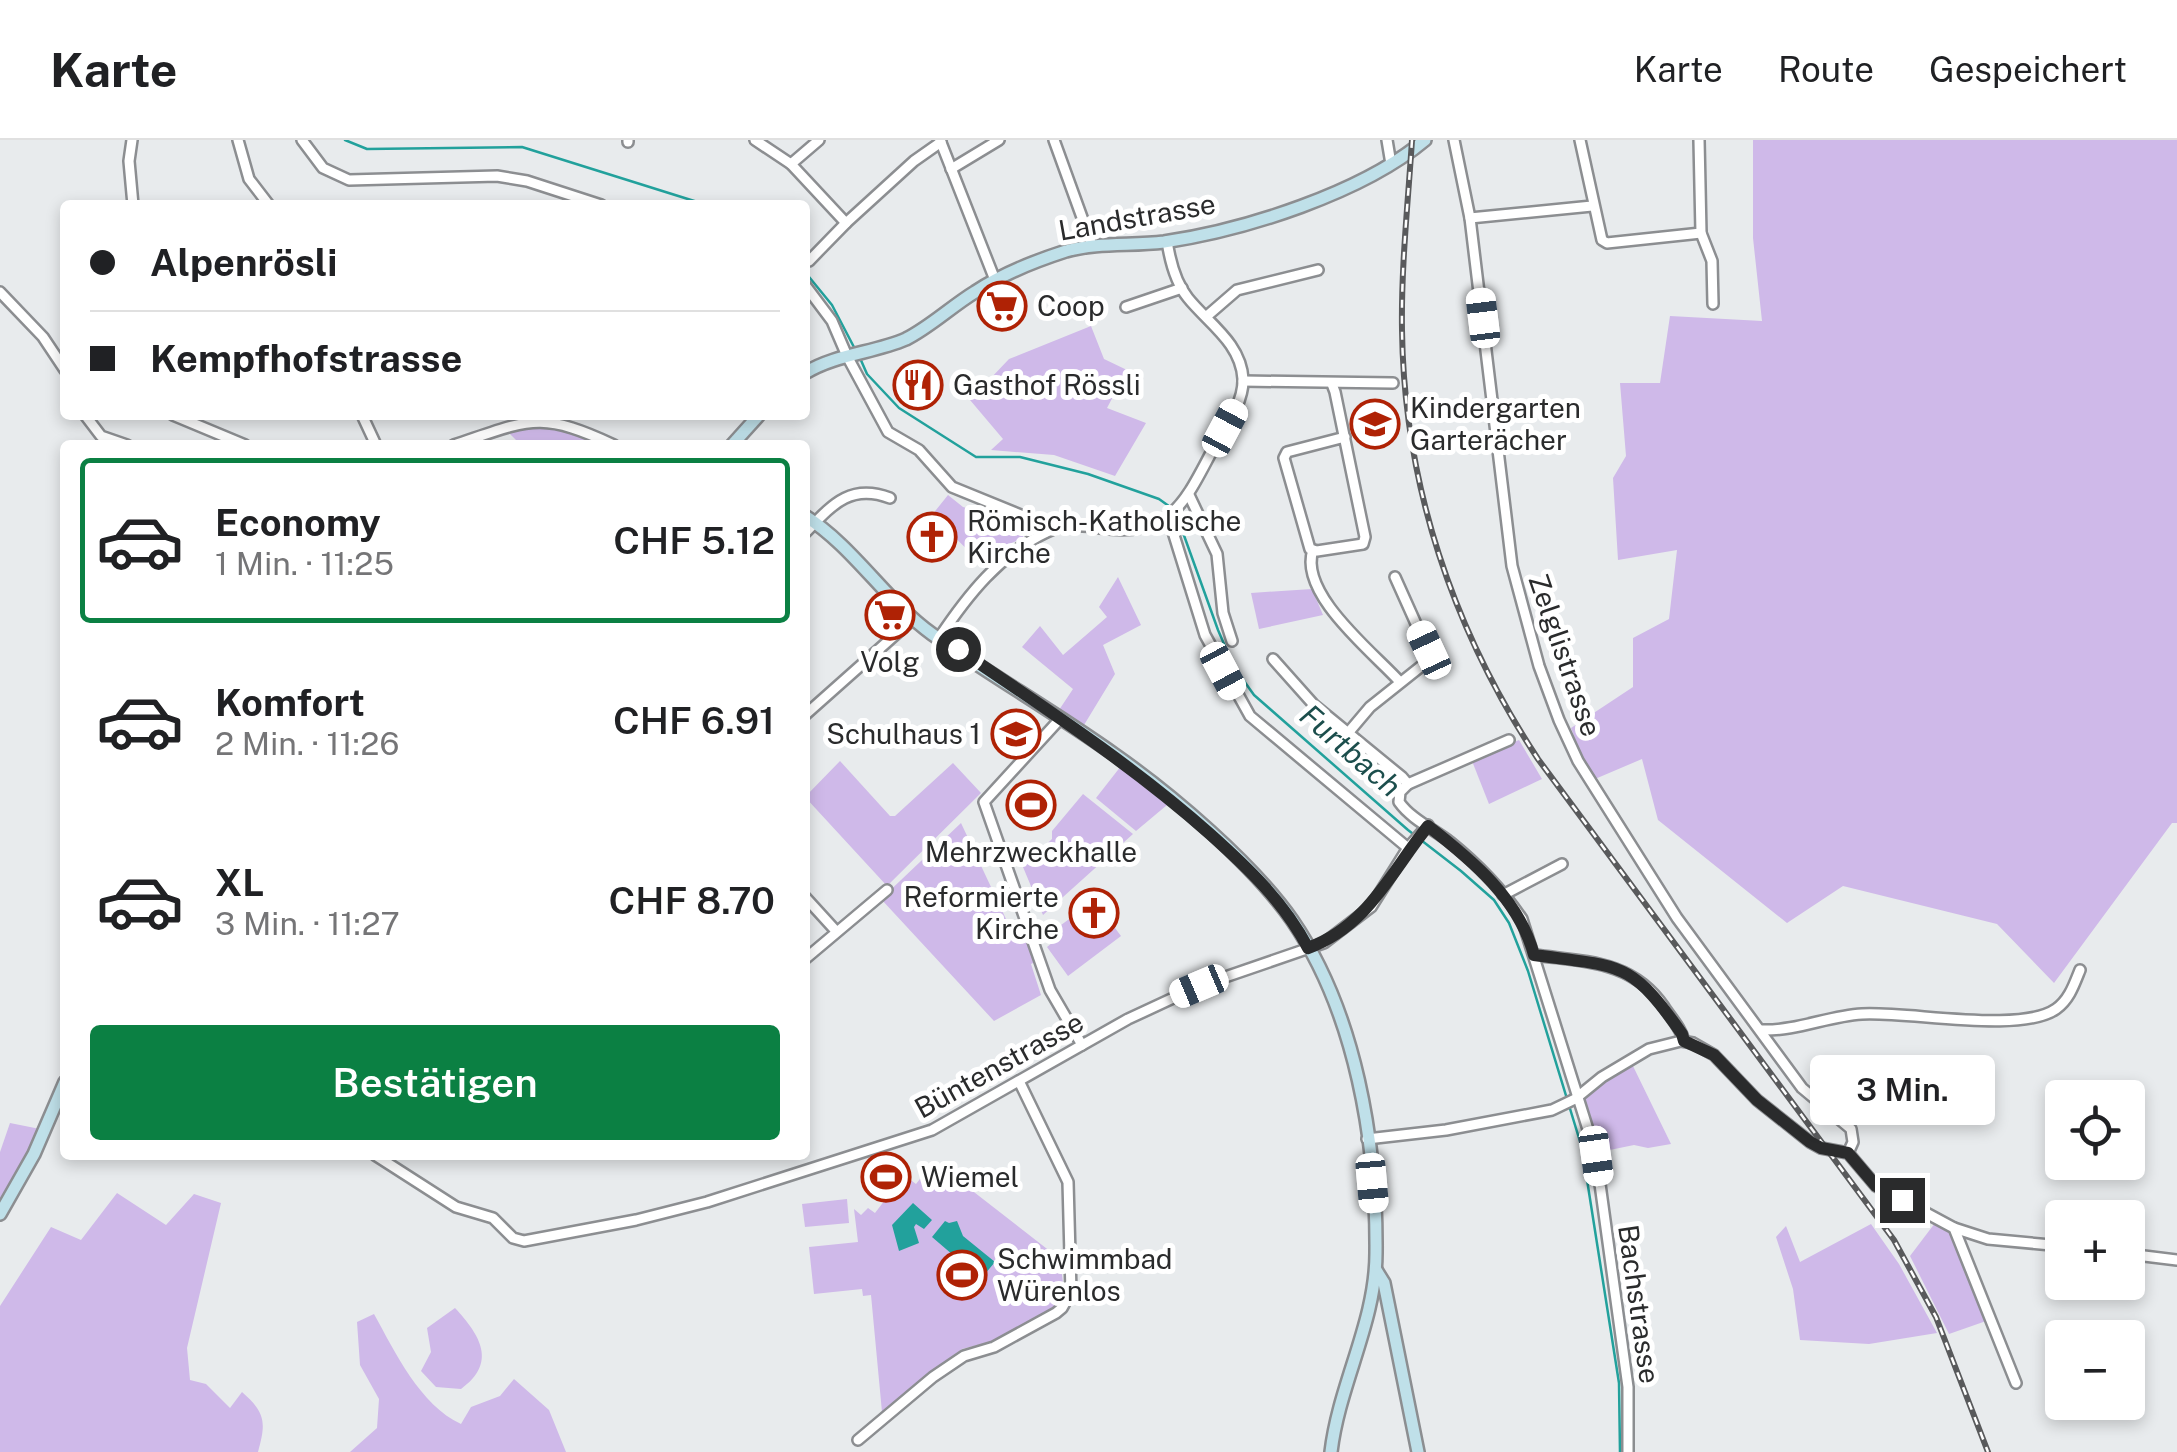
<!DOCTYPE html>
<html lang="de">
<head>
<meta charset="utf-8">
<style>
	:root { --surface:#fff; --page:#f6f6f6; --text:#202124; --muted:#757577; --line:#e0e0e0; --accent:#0b8043 }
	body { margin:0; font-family:"Public Sans",sans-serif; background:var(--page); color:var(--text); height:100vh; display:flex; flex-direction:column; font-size:38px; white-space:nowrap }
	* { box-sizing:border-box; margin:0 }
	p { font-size:32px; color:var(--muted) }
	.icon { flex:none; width:55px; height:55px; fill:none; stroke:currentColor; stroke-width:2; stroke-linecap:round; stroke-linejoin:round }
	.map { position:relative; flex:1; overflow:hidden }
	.panel { position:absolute; left:60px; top:300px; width:750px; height:720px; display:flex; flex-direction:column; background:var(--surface); border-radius:10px; box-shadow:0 5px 15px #0003 }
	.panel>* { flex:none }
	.guide { position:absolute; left:60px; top:60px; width:750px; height:220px; border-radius:10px; box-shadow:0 5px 15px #0003; display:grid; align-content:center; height:220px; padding:0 30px; background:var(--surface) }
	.buttons { position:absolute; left:2045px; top:940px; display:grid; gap:20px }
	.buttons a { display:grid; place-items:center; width:100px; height:100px; border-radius:10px; background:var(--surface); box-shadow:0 5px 15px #0003; font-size:50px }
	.end { position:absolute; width:45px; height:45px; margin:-22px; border:12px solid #2a2b2c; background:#fff; box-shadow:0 0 0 5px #fff }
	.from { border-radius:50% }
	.bubble { position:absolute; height:70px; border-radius:10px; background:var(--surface); box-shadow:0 5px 15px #0003; font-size:32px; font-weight:600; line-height:70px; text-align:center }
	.car { position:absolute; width:30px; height:60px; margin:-30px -15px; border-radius:12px; box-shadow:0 0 8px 2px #0007; background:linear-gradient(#fff 24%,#345 0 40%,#fff 0 76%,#345 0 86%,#fff 0) }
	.guide b { display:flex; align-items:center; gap:35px; height:95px; font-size:38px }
	.guide b+b { border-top:2px solid var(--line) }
	.guide i { width:25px; height:25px; background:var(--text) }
	ul { padding:18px 0 0; list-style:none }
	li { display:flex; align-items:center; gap:30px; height:165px; margin:0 20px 15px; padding:0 10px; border:5px solid transparent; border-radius:10px }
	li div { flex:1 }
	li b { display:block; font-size:38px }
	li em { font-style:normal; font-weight:600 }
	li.selected { border-color:var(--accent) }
	li>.icon { width:90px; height:90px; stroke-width:1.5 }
	.action { display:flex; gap:20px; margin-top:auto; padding:20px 30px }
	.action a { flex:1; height:115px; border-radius:10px; background:var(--accent); color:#fff; font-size:40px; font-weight:600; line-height:115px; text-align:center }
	header { display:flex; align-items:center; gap:60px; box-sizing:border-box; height:140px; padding:0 50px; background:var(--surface); border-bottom:2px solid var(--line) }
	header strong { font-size:48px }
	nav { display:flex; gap:55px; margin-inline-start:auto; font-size:35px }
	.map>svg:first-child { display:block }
	.green { fill:#cfb9e9 }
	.water { fill:#22a19c }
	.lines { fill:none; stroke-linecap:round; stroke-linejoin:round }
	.stream { stroke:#22a19c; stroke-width:2.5 }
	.street-casing { stroke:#8c8e91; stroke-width:14 }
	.secondary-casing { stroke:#8c8e91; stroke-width:16 }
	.street { stroke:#fff; stroke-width:9 }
	.secondary { stroke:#bfe0e9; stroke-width:11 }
	.rail-casing { stroke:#595a5c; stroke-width:6 }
	.rail { stroke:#fff; stroke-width:2.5; stroke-dasharray:8; stroke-linecap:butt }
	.route { stroke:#2a2b2c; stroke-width:12 }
	.labels { text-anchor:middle; stroke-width:10; stroke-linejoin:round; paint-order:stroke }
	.street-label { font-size:28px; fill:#2a2b2c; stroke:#fff }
	.poi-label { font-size:28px; fill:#2a2b2c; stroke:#fff; text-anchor:start }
	.water-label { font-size:30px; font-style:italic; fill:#1c4e4c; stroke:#fff }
</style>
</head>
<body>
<header>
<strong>Karte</strong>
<nav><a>Karte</a><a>Route</a><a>Gespeichert</a></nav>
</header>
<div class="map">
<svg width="2177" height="1312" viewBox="0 0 2177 1312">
	<rect width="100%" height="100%" fill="#e8ebed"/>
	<g class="green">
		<polygon points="1753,0 2177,0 2177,683 2172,683 2054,843 1997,784 1843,746 1787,783 1658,680 1642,619 1595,639 1582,618 1571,588 1633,547 1633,498 1669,479 1677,410 1618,420 1613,338 1626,316 1620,243 1660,243 1670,176 1762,181 1753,98"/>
		<polygon points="1091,186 1104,219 1127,230 1107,268 1146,283 1115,336 1054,315 991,310 1003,299 970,260 1009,219"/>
		<polygon points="531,286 556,287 602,305 521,305 508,292"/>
		<polygon points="948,355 963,367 1024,384 1023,398 1009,404 984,426 932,375"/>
		<polygon points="1118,437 1141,485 1103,505 1115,534 1084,585 1059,570 1073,549 1022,507 1040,486 1063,515 1107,477 1099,467"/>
		<polygon points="1312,449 1323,475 1259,489 1251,453"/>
		<polygon points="1519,600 1542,639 1489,664 1472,621"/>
		<polygon points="840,621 890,676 895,676 953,623 981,653 887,746 805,657"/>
		<polygon points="1121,626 1167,665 1136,691 1096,658"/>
		<polygon points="1083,654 1133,694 1043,775 1023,727 1052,699 1052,691"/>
		<polygon points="961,683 1006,779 1013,788 1024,783 1037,821 1031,824 1041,855 994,881 881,759"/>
		<polygon points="1076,774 1092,795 1112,784 1121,796 1068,836 1047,807 1062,795 1057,788"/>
		<polygon points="1632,924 1671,1004 1648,1008 1634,1005 1600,1012 1582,959"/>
		<polygon points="10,983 40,989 0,1064 0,1012"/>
		<polygon points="934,1021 1060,1119 1064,1151 1054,1168 994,1201 962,1209 882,1272 871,1155 863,1156 862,1149 814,1154 809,1107 858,1102 854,1069 861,1075 868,1068 875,1073 904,1035 916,1044"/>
		<path d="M 117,1053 L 166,1085 L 194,1054 L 221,1063 L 187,1208 L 190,1240 L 206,1244 L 230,1268 L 242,1252 C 266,1273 266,1283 258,1312 L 0,1312 L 0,1166 L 51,1087 L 81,1100 Z"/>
		<polygon points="847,1059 849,1083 805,1087 802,1064"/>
		<polygon points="1935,1083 1950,1093 1989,1180 1949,1194 1910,1116"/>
		<polygon points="1871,1084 1899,1124 1937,1193 1869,1204 1800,1200 1793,1149 1776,1097 1786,1086 1800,1122"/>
		<path d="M 455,1168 C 481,1196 497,1223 461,1249 L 436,1247 L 421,1231 L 431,1212 L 427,1188 Z"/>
		<path d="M 374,1174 C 395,1212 420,1265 461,1284 L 471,1267 L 500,1256 L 514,1239 L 549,1270 L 566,1312 L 350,1312 L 377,1288 L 379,1259 L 360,1225 L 357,1182 Z"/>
	</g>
	<g class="water">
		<polygon points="913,1063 932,1080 924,1089 916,1084 914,1087 919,1103 899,1111 892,1085"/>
		<polygon points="945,1081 949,1083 957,1081 963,1096 995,1122 974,1147 961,1136 967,1127 932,1097"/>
	</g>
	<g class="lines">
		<g class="stream">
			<polyline points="345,0 367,9 522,7 707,65"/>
			<polyline points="805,132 832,165 856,211"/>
			<polyline points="860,218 867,234 899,268 976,317 1020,317 1088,334 1159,359 1173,369"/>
			<polyline points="1177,376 1218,490 1234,527 1254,555 1408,690 1461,731 1494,760 1509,783 1528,831 1582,1008 1619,1243 1620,1312"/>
		</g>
		<g class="street-casing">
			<g id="street">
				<polyline points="132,0 129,21 133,65"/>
				<polyline points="238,0 249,39 269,65"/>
				<polyline points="302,0 323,28 349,40 497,36 527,41 601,65"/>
				<polyline points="628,0 628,2"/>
				<polyline points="755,0 791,24 846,83 914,21 941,2"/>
				<polyline points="940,0 995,140"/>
				<polyline points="1054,0 1092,105"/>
				<polyline points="1387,0 1391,24"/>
				<polyline points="1454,0 1470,78 1512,426 1539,526 1559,580 1578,621 1677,778 1802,948 1851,989 1853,1002 1848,1013"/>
				<polyline points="1580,0 1602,100 1607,103 1701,93"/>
				<polyline points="1699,0 1701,93 1712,121 1713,164"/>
				<polyline points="791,24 819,0"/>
				<polyline points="951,29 999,0"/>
				<polyline points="1470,78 1592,66"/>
				<polyline points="809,121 846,83"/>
				<polyline points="805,145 832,181 847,216 888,292 919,310 952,347 1038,382 1046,392"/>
				<polyline points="0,152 43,197 65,230"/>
				<polyline points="1126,167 1182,148"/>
				<polyline points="1207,176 1237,150 1318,130"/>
				<polyline points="1243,241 1393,243"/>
				<polyline points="1332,244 1335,252 1365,397 1363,404 1317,411 1310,409 1284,318 1287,312 1345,297"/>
				<polyline points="85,275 101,296 127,305"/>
				<polyline points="173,275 245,305"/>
				<polyline points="362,275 376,305"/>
				<path d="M 454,305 C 529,280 539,270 614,305"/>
				<polyline points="1189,355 1217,414 1223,473 1232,501"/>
				<polyline points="1165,379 1173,392 1205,495 1250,576 1408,708"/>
				<path d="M 805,393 C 832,365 850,343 890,358"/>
				<path d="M 1313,410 C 1298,454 1374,513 1400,542"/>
				<path d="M 939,498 C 967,456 1000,414 1047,392 C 1063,384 1083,385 1100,388 C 1170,398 1184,364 1213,309 C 1224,289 1244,263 1243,239 C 1241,203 1208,183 1188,158 C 1175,142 1170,121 1167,101"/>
				<path d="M 1273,519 L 1314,565 L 1402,637 L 1408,644 L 1400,652 L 1399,662 C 1411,679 1433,689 1450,702 C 1476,723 1503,751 1522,779 L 1596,1015 L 1628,1247 L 1628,1312"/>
				<polyline points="805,575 913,479"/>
				<polyline points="1060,579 984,662 1050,850 1082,905"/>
				<polyline points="1348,593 1370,567 1424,524 1430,515 1395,437"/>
				<polyline points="1408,644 1509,600"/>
				<polyline points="1503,755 1562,724"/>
				<polyline points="805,757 836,791"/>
				<path d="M 1535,815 C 1585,822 1632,820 1664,867 C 1671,878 1681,888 1684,901"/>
				<polyline points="805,819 887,750"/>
				<path d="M 1762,890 C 1797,891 1828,876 1862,874 C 1908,871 2020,894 2056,869 C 2069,860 2074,845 2080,830"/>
				<polyline points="1367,999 1446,990 1552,970 1575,959 1602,937 1649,909 1681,901 1693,903 1714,915 1757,960 1810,1002 1821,1008 1848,1013 1876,1046 1954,1088 2016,1243"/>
				<polyline points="375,1015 456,1067 493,1078 513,1098 524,1101 636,1080 707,1062 932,990 1128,879 1199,846 1324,803 1371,767 1408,708 1428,685"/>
				<polyline points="1954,1088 1988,1099 2062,1106"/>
				<polyline points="2128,1114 2177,1120"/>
				<polyline points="858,1300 933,1237 964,1216 994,1207 1056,1173 1062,1168 1071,1152 1068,1042 1019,941"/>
			</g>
		</g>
		<g class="secondary-casing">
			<g id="secondary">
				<path d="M 805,233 C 836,214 874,213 906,199 C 930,187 952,166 975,152 C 1002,134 1035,121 1066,111 C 1098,102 1131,106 1164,102 C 1245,90 1362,53 1425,0"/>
				<polyline points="732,305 759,275"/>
				<path d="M 805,376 C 854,407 885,460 932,494 C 992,536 1056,573 1115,615 C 1172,655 1252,723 1292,780 C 1356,873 1377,1003 1376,1113 C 1376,1182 1339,1244 1331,1312"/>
				<polyline points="0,1074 34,1014 65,942"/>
				<polyline points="1376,1130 1384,1143 1418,1312"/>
			</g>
		</g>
		<use href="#street" class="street"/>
		<use href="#secondary" class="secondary"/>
		<g class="rail-casing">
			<path id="rail" d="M 1412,0 C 1408,63 1401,127 1402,190 C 1404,345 1453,490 1538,619 L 1894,1100 L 1936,1177 L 1988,1312"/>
		</g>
		<use href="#rail" class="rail"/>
	</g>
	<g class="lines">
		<path class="route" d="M 958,509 C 1045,568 1131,624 1210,694 C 1248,728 1284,762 1308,808 C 1368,786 1391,732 1428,686 C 1472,720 1519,759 1534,815 C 1620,827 1630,819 1682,894 L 1684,901 L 1714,915 L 1757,960 L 1810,1002 L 1821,1008 L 1848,1013 L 1876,1046 L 1902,1060"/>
	</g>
	<defs>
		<g id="supermarket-ring" transform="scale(2.5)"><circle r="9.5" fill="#fff" stroke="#af2205" stroke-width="1.5"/><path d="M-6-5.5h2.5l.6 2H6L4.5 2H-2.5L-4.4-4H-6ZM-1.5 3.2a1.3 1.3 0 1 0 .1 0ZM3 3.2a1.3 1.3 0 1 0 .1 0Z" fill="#af2205"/></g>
		<g id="restaurant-ring" transform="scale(2.5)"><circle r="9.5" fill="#fff" stroke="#af2205" stroke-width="1.5"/><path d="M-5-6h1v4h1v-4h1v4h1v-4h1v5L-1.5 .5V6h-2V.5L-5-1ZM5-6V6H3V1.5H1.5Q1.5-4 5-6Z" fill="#af2205"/></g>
		<g id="school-ring" transform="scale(2.5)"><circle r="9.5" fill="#fff" stroke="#af2205" stroke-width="1.5"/><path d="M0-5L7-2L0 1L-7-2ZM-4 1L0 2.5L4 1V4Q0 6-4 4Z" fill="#af2205"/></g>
		<g id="church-ring" transform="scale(2.5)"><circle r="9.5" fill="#fff" stroke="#af2205" stroke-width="1.5"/><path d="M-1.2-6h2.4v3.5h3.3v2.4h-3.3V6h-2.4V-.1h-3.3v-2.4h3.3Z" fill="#af2205"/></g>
		<g id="stadium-ring" transform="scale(2.5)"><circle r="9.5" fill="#fff" stroke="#af2205" stroke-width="1.5"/><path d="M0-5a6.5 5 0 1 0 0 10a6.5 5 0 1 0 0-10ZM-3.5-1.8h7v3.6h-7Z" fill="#af2205"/></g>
	</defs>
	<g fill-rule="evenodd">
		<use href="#supermarket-ring" x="1002" y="166"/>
		<use href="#restaurant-ring" x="918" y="245"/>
		<use href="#school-ring" x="1375" y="284"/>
		<use href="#church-ring" x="932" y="397"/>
		<use href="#supermarket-ring" x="890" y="475"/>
		<use href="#school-ring" x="1016" y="594"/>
		<use href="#stadium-ring" x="1031" y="665"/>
		<use href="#church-ring" x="1094" y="773"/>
		<use href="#stadium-ring" x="886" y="1037"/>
		<use href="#stadium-ring" x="962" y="1135"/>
	</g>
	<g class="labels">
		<g class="street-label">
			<text transform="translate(1137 77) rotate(-10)" y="10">Landstrasse</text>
			<text transform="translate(1565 515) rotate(71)" y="10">Zelglistrasse</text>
			<text transform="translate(999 925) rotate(-29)" y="10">Büntenstrasse</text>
			<text transform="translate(1639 1164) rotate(82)" y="10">Bachstrasse</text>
		</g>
		<g class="poi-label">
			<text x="1037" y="176">Coop</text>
			<text x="953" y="255">Gasthof Rössli</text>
			<text x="1410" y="278">Kindergarten<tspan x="1410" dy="32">Garterächer</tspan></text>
			<text x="967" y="391">Römisch-Katholische<tspan x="967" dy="32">Kirche</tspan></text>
			<text x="890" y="532" text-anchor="middle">Volg</text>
			<text x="981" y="604" text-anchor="end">Schulhaus 1</text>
			<text x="1031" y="722" text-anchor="middle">Mehrzweckhalle</text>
			<text x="1059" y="767" text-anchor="end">Reformierte<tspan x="1059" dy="32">Kirche</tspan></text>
			<text x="921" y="1047">Wiemel</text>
			<text x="997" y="1129">Schwimmbad<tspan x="997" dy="32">Würenlos</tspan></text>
		</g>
		<g class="water-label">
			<text transform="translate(1350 611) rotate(41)" y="10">Furtbach</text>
		</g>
	</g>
</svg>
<div class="buttons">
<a><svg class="icon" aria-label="locate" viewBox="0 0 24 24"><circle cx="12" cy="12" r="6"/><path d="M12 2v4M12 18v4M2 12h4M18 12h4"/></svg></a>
<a>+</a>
<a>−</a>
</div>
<i class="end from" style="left:958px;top:509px"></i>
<i class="end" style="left:1902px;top:1060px"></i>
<div class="bubble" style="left:1810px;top:915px;width:185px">3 Min.</div>
<i class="car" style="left:1483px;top:178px;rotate:353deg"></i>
<i class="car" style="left:1225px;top:288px;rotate:28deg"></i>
<i class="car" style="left:1429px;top:510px;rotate:335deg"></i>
<i class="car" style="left:1223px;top:531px;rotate:152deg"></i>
<i class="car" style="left:1199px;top:846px;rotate:247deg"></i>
<i class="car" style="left:1596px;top:1016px;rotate:172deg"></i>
<i class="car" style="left:1372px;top:1043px;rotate:175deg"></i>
<div class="guide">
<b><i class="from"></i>Alpenrösli</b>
<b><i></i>Kempfhofstrasse</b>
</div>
<section class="panel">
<ul>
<li class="selected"><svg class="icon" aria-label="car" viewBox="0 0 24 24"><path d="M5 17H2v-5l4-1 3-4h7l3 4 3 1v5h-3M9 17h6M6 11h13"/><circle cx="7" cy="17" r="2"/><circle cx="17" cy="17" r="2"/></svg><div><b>Economy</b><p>1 Min. · 11:25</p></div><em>CHF 5.12</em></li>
<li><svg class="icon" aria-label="car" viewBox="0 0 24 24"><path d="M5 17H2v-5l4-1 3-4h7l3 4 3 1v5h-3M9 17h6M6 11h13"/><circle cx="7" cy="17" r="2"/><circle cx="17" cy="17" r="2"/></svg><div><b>Komfort</b><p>2 Min. · 11:26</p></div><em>CHF 6.91</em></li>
<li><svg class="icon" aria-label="car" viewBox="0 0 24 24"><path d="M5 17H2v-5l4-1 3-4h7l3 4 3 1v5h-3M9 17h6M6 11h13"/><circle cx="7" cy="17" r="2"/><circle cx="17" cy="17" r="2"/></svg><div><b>XL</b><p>3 Min. · 11:27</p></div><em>CHF 8.70</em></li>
</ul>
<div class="action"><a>Bestätigen</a></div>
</section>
</div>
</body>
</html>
